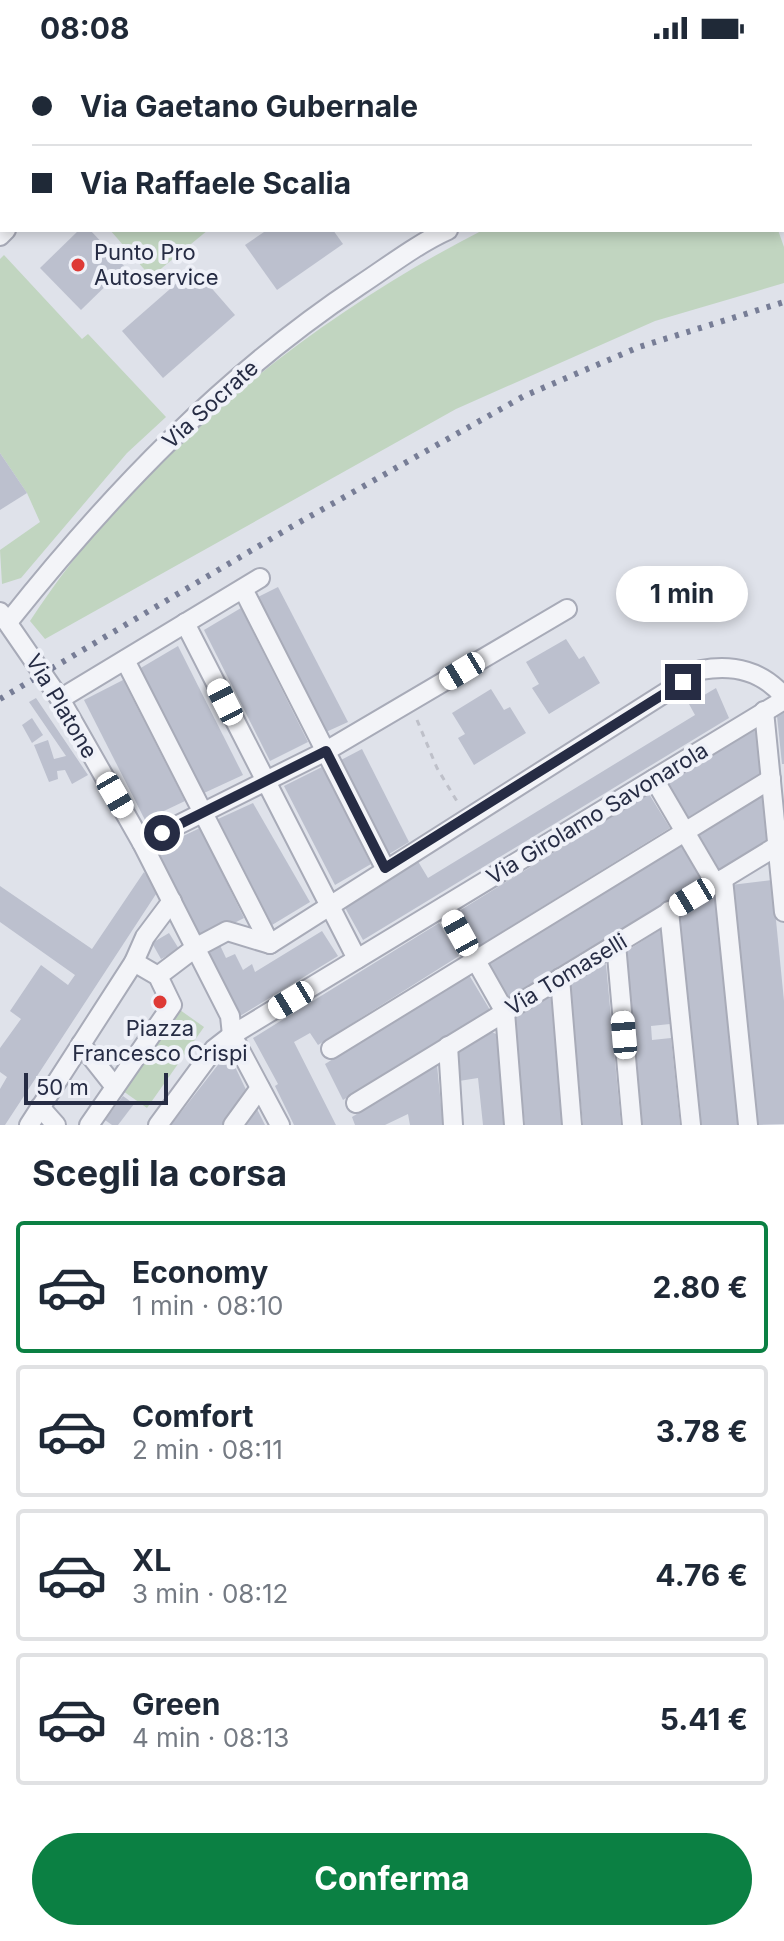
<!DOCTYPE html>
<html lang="it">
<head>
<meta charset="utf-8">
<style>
	:root { --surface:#fff; --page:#f6f6f7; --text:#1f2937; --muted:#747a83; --line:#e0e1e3; --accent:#0b8043 }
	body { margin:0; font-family:Inter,sans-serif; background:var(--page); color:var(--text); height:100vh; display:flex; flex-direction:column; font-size:30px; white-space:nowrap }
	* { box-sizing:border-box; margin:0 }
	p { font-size:26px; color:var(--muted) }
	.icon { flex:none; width:44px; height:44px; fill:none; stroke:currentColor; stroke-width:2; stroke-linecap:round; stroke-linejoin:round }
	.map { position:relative; height:1069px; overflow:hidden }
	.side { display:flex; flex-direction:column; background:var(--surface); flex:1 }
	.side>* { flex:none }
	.guide { position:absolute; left:0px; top:0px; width:784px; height:176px; box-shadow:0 4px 12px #0003; display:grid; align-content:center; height:176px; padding:0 32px; background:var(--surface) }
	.scale { position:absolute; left:24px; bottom:20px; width:144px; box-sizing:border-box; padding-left:8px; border:4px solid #262c44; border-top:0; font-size:22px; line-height:28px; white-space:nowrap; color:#262c44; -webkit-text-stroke:6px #eff1f8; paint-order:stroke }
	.end { position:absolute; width:36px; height:36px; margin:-18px; border:10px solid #262c44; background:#fff; box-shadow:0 0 0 4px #fff }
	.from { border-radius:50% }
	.bubble { position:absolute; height:56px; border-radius:28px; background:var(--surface); box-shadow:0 4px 12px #0003; font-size:26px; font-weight:700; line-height:56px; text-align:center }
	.car { position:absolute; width:24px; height:48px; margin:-24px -12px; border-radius:10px; box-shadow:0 0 6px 2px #0007; background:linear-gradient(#fff 24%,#345 0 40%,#fff 0 76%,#345 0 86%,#fff 0) }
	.guide b { display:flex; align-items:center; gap:28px; height:76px; font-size:30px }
	.guide b+b { border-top:2px solid var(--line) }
	.guide i { width:20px; height:20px; background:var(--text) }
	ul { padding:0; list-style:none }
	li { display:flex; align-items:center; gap:24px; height:132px; margin:0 16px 12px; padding:0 16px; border:4px solid var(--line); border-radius:8px }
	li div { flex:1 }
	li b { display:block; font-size:30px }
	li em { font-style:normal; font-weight:700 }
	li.active { border-color:var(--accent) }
	li>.icon { width:72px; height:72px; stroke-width:1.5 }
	h2 { padding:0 32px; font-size:36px; line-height:96px }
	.button { display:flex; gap:16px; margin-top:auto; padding:16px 32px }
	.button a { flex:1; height:92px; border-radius:48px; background:var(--accent); color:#fff; font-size:32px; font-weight:700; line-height:92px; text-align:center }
	.status { display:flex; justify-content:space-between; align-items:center; height:56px; padding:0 40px; background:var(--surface); direction:ltr }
	.status svg { height:22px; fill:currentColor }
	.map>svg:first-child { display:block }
	.green { fill:#c1d5c0 }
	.building { fill:#bcc0ce }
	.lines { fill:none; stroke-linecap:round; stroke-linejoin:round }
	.primary-tunnel { stroke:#babec9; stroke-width:28; stroke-dasharray:28 14; stroke-linecap:butt }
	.street-casing { stroke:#a8abb8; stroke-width:22 }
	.path { stroke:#bec0c9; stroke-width:3; stroke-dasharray:6 6; stroke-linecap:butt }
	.street { stroke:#f3f4f8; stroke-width:18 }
	.secondary { stroke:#fff; stroke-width:26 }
	.rail { stroke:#777d96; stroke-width:6; stroke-dasharray:4 8; stroke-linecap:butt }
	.route { stroke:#262c44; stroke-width:10 }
	.poi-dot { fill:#de3a36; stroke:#eff1f8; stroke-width:3 }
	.labels { text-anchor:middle; stroke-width:8; stroke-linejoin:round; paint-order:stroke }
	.poi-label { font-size:22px; fill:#262c44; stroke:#eff1f8; text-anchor:start }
	.street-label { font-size:22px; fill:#262c44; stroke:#eff1f8 }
</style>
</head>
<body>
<div class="status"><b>08:08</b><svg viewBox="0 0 49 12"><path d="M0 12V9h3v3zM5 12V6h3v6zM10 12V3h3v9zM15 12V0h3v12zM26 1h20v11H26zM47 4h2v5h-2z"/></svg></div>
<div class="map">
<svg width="784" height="1069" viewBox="0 0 784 1069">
	<rect width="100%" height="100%" fill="#dfe2ea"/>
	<g class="green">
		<polygon points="110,174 208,174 151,221"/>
		<path d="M 483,174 L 778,174 L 784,191 L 784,227 L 655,265 L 456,353 L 45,583 L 30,565 C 136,402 310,262 483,174 Z"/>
		<polygon points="4,199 82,283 88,278 166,361 127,397 21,522 2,528 0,494 40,466 27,437 0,397 0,203"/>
		<polygon points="180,954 204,971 147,1052 123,1035"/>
	</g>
	<g class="building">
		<polygon points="79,174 90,174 125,211 81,254 40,212"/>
		<polygon points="267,174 333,174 343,188 277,234 245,189"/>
		<polygon points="194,212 235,259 163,322 122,275"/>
		<polygon points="0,397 27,437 0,454"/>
		<polygon points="278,531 348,666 326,676 258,541"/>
		<polygon points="241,552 308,686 270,705 204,574"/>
		<polygon points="566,583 579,603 584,600 600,627 549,658 532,632 539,628 526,606"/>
		<polygon points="178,590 243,719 204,737 139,613"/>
		<polygon points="123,624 185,745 145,764 84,644"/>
		<polygon points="716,632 729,662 363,884 343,848 416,802 428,822 695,659 689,648"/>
		<polygon points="491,633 504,654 510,651 526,677 474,709 458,682 465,678 452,657"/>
		<polygon points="36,642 88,719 72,728 65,714 57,715 58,723 49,726 34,689 48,684 54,703 66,700 29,646"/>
		<polygon points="784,656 784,708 782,708 777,660"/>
		<polygon points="32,662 43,679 32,687 22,669"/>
		<polygon points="756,672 761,718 687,762 666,726"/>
		<polygon points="362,693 409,786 389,798 341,704"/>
		<polygon points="322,711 371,808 335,829 284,730"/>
		<polygon points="649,738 670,772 479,890 459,855"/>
		<polygon points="764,739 769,785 719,815 698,780"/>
		<polygon points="253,747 310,846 272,869 218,763"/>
		<polygon points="200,772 244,862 201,884 156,793"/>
		<polygon points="681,790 702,824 509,942 488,907"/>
		<polygon points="144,816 158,835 5,1069 0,1069 0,1033 7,1021 0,1016 0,992 21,963 10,955 41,909 68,929 75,919 0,866 0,830 92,893"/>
		<polygon points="772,824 784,945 784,1068 758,1069 731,829"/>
		<polygon points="716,839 738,1069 699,1069 680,861"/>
		<polygon points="439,867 459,900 318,989 310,977 294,986 336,1069 294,1069 275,1030 278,1028 253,982"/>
		<polygon points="661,873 670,968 651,970 652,984 671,982 680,1069 642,1069 625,896"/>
		<polygon points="322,875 338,900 240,960 205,892 218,885 226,902 235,898 243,914 252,908 255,916"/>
		<polygon points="169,877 179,893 161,903 152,887"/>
		<polygon points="606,908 621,1069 583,1069 570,928"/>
		<polygon points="469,919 490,954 343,1044 325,1008"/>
		<polygon points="551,940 562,1069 525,1069 513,964"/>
		<polygon points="492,976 496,978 506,1069 483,1069 478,1022 459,1025 457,998"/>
		<polygon points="228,996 249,1040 225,1069 171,1069"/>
		<polygon points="437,1009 443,1069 410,1069 408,1058 385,1069 355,1069 352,1061"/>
		<polygon points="123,1040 134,1048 118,1069 112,1069 105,1064"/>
		<polygon points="254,1047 265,1069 239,1069"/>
	</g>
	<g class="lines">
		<g class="primary-tunnel">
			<polyline points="123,2 126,0"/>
			<polyline points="0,102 2,100"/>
		</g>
		<g class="street-casing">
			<g id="street">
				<polyline points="728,0 729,2"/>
				<polyline points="226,2 229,0"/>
				<polyline points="782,147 784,152"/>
				<polyline points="0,180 6,174"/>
				<polyline points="243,533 385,812"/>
				<polyline points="0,556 60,643 142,787 230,960 232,979 280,1069"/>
				<path d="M 9,565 C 111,437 223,320 360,229 C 389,210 417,188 448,174"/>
				<polyline points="185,567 357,903"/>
				<polyline points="125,604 270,888"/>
				<polyline points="60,643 260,522"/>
				<polyline points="764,655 784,856"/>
				<polyline points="654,723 715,827"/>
				<polyline points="142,787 326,695 567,553"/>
				<polyline points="723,823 748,1069"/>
				<polyline points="445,850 505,956 514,1069"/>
				<polyline points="669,855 691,1069"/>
				<polyline points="616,888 632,1069"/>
				<path d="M 158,920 L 195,892 L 227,875 L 270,888 L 701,614 C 733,608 763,615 784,641"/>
				<polyline points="560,922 572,1069"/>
				<polyline points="81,988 115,1031"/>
				<polyline points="448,990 453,1069"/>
				<polyline points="331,993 771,723"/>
				<polyline points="356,1047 777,790"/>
				<polyline points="40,1051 56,1069"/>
				<polyline points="29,1069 134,906 145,881 172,845"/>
				<polyline points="89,1069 172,949 158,920 134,906"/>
				<polyline points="158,1069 214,993 232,979 784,644"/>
				<polyline points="233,1069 260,1032"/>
			</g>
		</g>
		<polyline class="path" points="417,664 437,712 458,747"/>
		<use href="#street" class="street"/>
		<g class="secondary">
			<polyline points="100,2 103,0"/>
			<polyline points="149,2 152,0"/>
			<polyline points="0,83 2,81"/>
			<polyline points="0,123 2,121"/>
		</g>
		<polyline class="rail" points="0,643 291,471 524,340 639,291 784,246"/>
	</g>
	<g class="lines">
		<polyline class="route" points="162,777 326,695 385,812 683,626"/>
	</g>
	<g class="poi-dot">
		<circle cx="78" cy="209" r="8"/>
		<circle cx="160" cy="946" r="8"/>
	</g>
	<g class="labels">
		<g class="poi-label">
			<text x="94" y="204">Punto Pro<tspan x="94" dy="25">Autoservice</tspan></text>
			<text x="160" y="980" text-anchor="middle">Piazza<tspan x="160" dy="25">Francesco Crispi</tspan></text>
		</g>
		<g class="street-label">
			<text transform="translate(210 348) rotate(-42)" y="8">Via Socrate</text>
			<text transform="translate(62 650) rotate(59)" y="8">Via Platone</text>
			<text transform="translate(597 757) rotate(-31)" y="8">Via Girolamo Savonarola</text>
			<text transform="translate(566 918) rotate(-31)" y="8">Via Tomaselli</text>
		</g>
	</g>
</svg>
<div class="scale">50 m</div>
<i class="end from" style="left:162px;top:777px"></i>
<i class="end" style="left:683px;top:626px"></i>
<div class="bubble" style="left:616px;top:510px;width:132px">1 min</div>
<i class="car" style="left:462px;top:615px;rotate:239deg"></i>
<i class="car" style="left:225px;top:646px;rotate:333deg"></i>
<i class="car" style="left:115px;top:739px;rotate:150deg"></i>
<i class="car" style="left:692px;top:841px;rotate:239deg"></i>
<i class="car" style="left:460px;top:877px;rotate:331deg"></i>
<i class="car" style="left:291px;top:944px;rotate:239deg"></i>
<i class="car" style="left:624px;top:979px;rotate:355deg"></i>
<div class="guide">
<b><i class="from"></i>Via Gaetano Gubernale</b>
<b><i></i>Via Raffaele Scalia</b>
</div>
</div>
<section class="side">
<h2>Scegli la corsa</h2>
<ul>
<li class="active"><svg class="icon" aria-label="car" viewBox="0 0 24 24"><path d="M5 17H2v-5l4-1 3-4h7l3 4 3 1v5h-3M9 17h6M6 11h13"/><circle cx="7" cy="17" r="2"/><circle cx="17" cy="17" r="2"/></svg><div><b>Economy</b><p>1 min · 08:10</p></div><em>2.80 €</em></li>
<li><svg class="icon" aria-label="car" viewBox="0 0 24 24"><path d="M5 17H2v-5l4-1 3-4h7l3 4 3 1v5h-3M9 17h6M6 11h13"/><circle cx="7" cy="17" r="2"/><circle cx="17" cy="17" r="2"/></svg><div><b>Comfort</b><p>2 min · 08:11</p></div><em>3.78 €</em></li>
<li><svg class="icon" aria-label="car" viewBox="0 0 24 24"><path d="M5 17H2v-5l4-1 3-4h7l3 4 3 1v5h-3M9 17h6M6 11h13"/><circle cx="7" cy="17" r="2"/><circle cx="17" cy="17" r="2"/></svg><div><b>XL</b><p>3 min · 08:12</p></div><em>4.76 €</em></li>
<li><svg class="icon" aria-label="car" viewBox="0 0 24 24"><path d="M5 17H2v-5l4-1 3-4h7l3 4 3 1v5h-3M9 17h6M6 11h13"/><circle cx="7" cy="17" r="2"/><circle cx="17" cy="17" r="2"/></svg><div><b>Green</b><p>4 min · 08:13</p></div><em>5.41 €</em></li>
</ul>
<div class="button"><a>Conferma</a></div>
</section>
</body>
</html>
